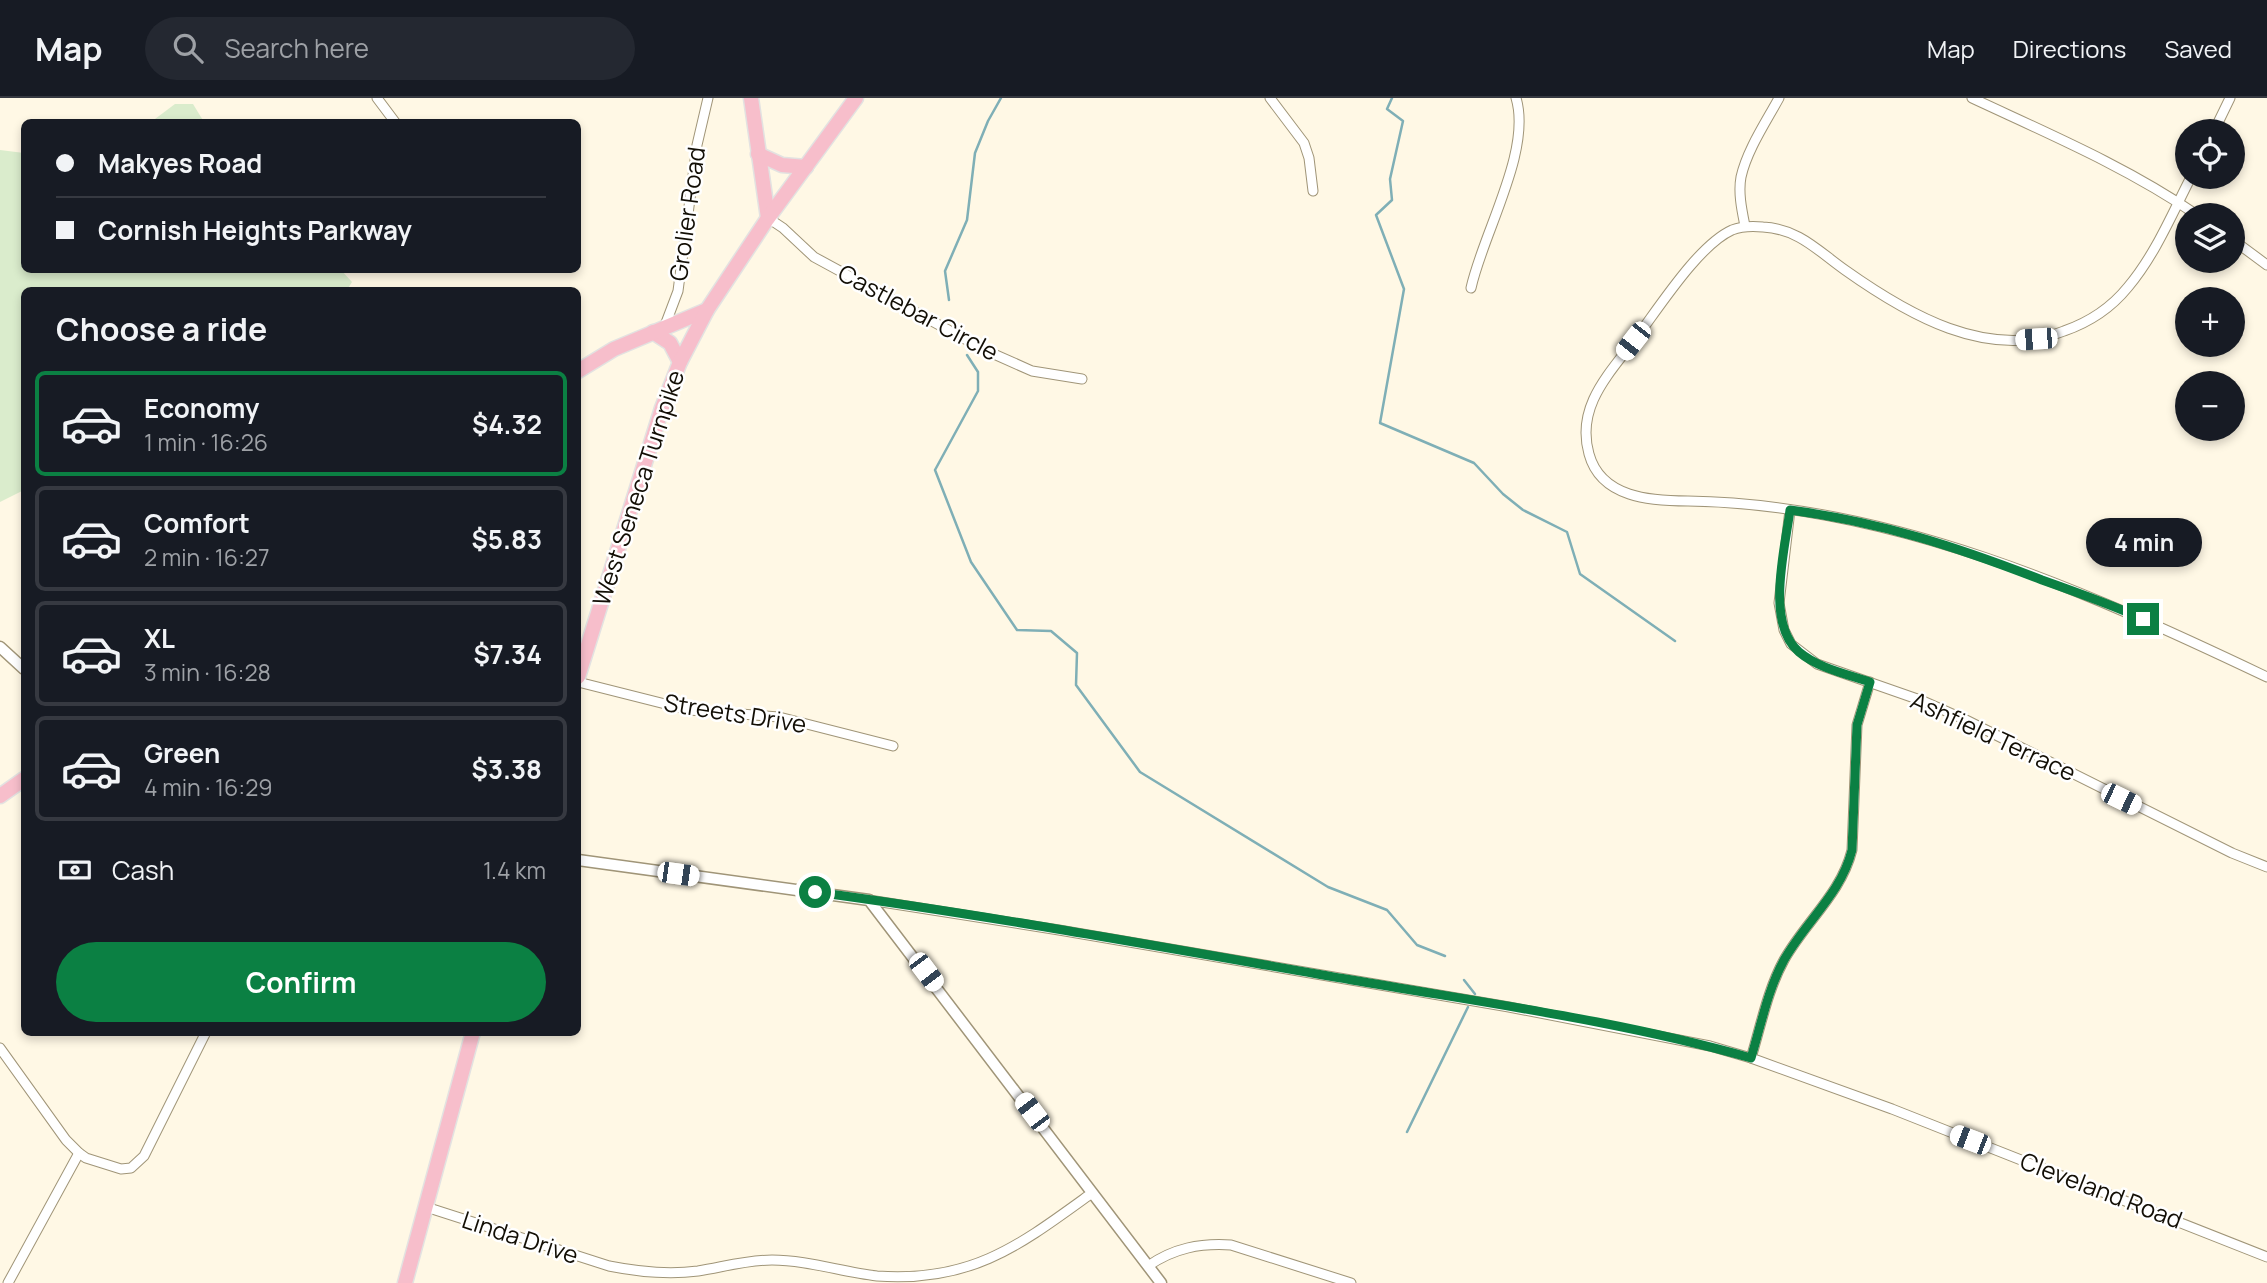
<!DOCTYPE html>
<html lang="en">
<head>
<meta charset="utf-8">
<style>
	:root { --surface:#171b24; --page:#242831; --text:#f1f3f6; --muted:#9ea1a6; --line:#363941; --accent:#0b8043 }
	body { margin:0; font-family:Manrope,sans-serif; background:var(--page); color:var(--text); height:100vh; display:flex; flex-direction:column; font-size:26px; white-space:nowrap }
	* { box-sizing:border-box; margin:0 }
	p { font-size:23px; color:var(--muted) }
	.icon { flex:none; width:38px; height:38px; fill:none; stroke:currentColor; stroke-width:2; stroke-linecap:round; stroke-linejoin:round }
	.map { position:relative; flex:1; overflow:hidden }
	.panel { position:absolute; left:21px; top:189px; width:560px; height:749px; display:flex; flex-direction:column; background:var(--surface); border-radius:10px; box-shadow:0 4px 10px #0003 }
	.panel>* { flex:none }
	.hud { position:absolute; left:21px; top:21px; width:560px; height:154px; border-radius:10px; box-shadow:0 4px 10px #0003; display:grid; align-content:center; height:154px; padding:0 35px; background:var(--surface) }
	.controls { position:absolute; left:2175px; top:21px; display:grid; gap:14px }
	.controls a { display:grid; place-items:center; width:70px; height:70px; border-radius:50%; background:var(--surface); box-shadow:0 4px 10px #0003; font-size:35px }
	.end { position:absolute; width:32px; height:32px; margin:-16px; border:9px solid #0b8043; background:#fff; box-shadow:0 0 0 4px #fff }
	.from { border-radius:50% }
	.bubble { position:absolute; height:49px; border-radius:24px; background:var(--surface); box-shadow:0 4px 10px #0003; font-size:23px; font-weight:700; line-height:49px; text-align:center }
	.car { position:absolute; width:21px; height:42px; margin:-21px -10px; border-radius:9px; box-shadow:0 0 5px 2px #0007; background:linear-gradient(#fff 24%,#345 0 40%,#fff 0 76%,#345 0 86%,#fff 0) }
	.hud b { display:flex; align-items:center; gap:24px; height:66px; font-size:26px }
	.hud b+b { border-top:2px solid var(--line) }
	.hud i { width:18px; height:18px; background:var(--text) }
	ul { padding:0; list-style:none }
	li { display:flex; align-items:center; gap:21px; height:105px; margin:0 14px 10px; padding:0 21px; border:4px solid var(--line); border-radius:10px }
	li div { flex:1 }
	li b { display:block; font-size:26px }
	li em { font-style:normal; font-weight:700 }
	li.selected { border-color:var(--accent) }
	li>.icon { width:63px; height:63px; stroke-width:1.5 }
	h2 { padding:0 35px; font-size:32px; line-height:84px }
	.pay { display:flex; align-items:center; gap:18px; height:77px; padding:0 35px; font-size:26px }
	.pay p { margin-inline-start:auto }
	.cta { display:flex; gap:14px; margin-top:auto; padding:14px 35px }
	.cta a { flex:1; height:80px; border-radius:42px; background:var(--accent); color:#fff; font-size:28px; font-weight:700; line-height:80px; text-align:center }
	header { display:flex; align-items:center; gap:42px; box-sizing:border-box; height:98px; padding:0 35px; background:var(--surface); border-bottom:2px solid var(--line) }
	header strong { font-size:33px }
	nav { display:flex; gap:38px; margin-inline-start:auto; font-size:24px }
	.search { width:490px; height:63px; background:var(--page); display:flex; align-items:center; gap:18px; box-sizing:border-box; padding:0 24px; border-radius:38px; color:var(--muted); font-size:26px }
	.map>svg:first-child { display:block }
	.green { fill:#daeccc }
	.lines { fill:none; stroke-linecap:round; stroke-linejoin:round }
	.stream { stroke:#7fafb6; stroke-width:2.5 }
	.minor-casing { stroke:#a09578; stroke-width:11 }
	.tertiary-casing { stroke:#a09578; stroke-width:13 }
	.primary-casing { stroke:#e3e2e1; stroke-width:17 }
	.minor { stroke:#fff; stroke-width:9 }
	.tertiary { stroke:#fff; stroke-width:10 }
	.primary { stroke:#f7becb; stroke-width:14 }
	.route { stroke:#0b8043; stroke-width:9 }
	.labels { text-anchor:middle; stroke-width:5; stroke-linejoin:round; paint-order:stroke }
	.street-label { font-size:24px; fill:#120e05; stroke:#fff }
</style>
</head>
<body>
<header>
<strong>Map</strong>
<div class="search"><svg class="icon" aria-label="search" viewBox="0 0 24 24"><circle cx="10" cy="10" r="6"/><path d="M15 15l6 6"/></svg>Search here</div>
<nav><a>Map</a><a>Directions</a><a>Saved</a></nav>
</header>
<div class="map">
<svg width="2267" height="1185" viewBox="0 0 2267 1185">
	<rect width="100%" height="100%" fill="#fff8e5"/>
	<g class="green">
		<polygon points="175,6 193,6 204,24 151,24"/>
		<polygon points="0,52 24,55 24,172 341,172 352,184 347,192 24,192 24,392 0,404"/>
	</g>
	<g class="lines">
		<g class="stream">
			<polyline points="1392,0 1387,11 1403,23 1390,81 1392,102 1376,117 1404,191 1380,325 1474,365 1503,396 1523,412 1567,434 1580,476 1675,543"/>
			<polyline points="949,202 945,173 967,122 975,55 988,23 1001,0"/>
			<polyline points="967,257 978,274 978,293 935,372 971,464 1017,532 1051,533 1077,555 1076,587 1140,674 1328,789 1387,812 1417,847 1445,858"/>
			<polyline points="1464,882 1475,896"/>
			<polyline points="1407,1034 1468,909"/>
		</g>
		<g class="minor-casing">
			<g id="minor">
				<polyline points="377,0 395,24"/>
				<polyline points="1270,0 1304,45 1309,60 1313,93"/>
				<path d="M 1972,0 C 2049,36 2127,69 2197,117"/>
				<polyline points="2214,33 2230,0"/>
				<path d="M 2191,79 C 2172,116 2155,157 2128,189 C 2111,210 2090,224 2064,233 C 1987,263 1907,216 1845,172 C 1818,153 1799,131 1763,129 C 1753,128 1742,128 1732,132 C 1697,148 1657,213 1633,244 C 1607,278 1576,310 1589,356 C 1601,400 1651,403 1688,403 C 1892,406 2086,493 2267,579"/>
				<polyline points="768,120 783,130 814,159 987,253 1032,273 1082,281"/>
				<path d="M 1745,128 C 1742,113 1738,95 1741,79 C 1747,52 1766,24 1779,0"/>
				<polyline points="2233,142 2267,167"/>
				<path d="M 1471,190 C 1483,135 1532,53 1516,0"/>
				<polyline points="664,230 678,193 697,47 708,0"/>
				<polyline points="1790,412 1779,505 1784,532 1791,546 1817,566 1923,603 1966,622 2232,755 2267,769"/>
				<polyline points="578,584 689,612 779,619 893,648"/>
				<polyline points="869,802 1059,832 1509,909 1710,948 1751,960 1892,1011 2267,1159"/>
				<polyline points="0,950 66,1042 79,1055 86,1060 121,1071 131,1070 144,1058 206,934"/>
				<path d="M 1751,960 C 1761,927 1768,891 1784,862 C 1806,823 1841,796 1852,752 L 1857,627 L 1870,584"/>
				<path d="M 426,1109 L 609,1168 C 639,1174 667,1177 698,1173 C 723,1169 747,1162 772,1162 C 807,1162 842,1174 877,1178 C 972,1185 1020,1147 1092,1095"/>
				<path d="M 1148,1168 C 1174,1150 1200,1145 1231,1147 L 1351,1185"/>
				<polyline points="8,1185 79,1055"/>
			</g>
		</g>
		<g class="tertiary-casing">
			<g id="tertiary">
				<polyline points="0,549 24,571"/>
				<polyline points="578,762 869,802 1161,1185"/>
			</g>
		</g>
		<g class="primary-casing">
			<g id="primary">
				<polyline points="751,0 768,120"/>
				<polyline points="758,56 782,67 806,69"/>
				<polyline points="653,234 670,245 680,264"/>
				<polyline points="578,273 614,251 707,212"/>
				<polyline points="578,579 662,310 680,264 707,212 768,120 856,0"/>
				<polyline points="0,698 24,681"/>
				<polyline points="405,1185 473,934"/>
			</g>
		</g>
		<use href="#minor" class="minor"/>
		<use href="#tertiary" class="tertiary"/>
		<use href="#primary" class="primary"/>
	</g>
	<g class="lines">
		<path class="route" d="M 815,794 C 994,818 1173,851 1352,882 C 1485,905 1621,923 1751,960 C 1761,927 1768,891 1784,862 C 1806,823 1841,796 1852,752 L 1857,627 L 1870,584 C 1846,576 1818,570 1799,554 C 1765,525 1785,451 1790,412 C 1881,424 1957,449 2042,482 C 2076,494 2110,506 2143,521"/>
	</g>
	<g class="labels">
		<g class="street-label">
			<text transform="translate(688 116) rotate(-82)" y="8">Grolier Road</text>
			<text transform="translate(918 215) rotate(28)" y="8">Castlebar Circle</text>
			<text transform="translate(639 390) rotate(-72)" y="8">West Seneca Turnpike</text>
			<text transform="translate(735 616) rotate(9)" y="8">Streets Drive</text>
			<text transform="translate(1993 639) rotate(25)" y="8">Ashfield Terrace</text>
			<text transform="translate(2101 1093) rotate(21)" y="8">Cleveland Road</text>
			<text transform="translate(520 1140) rotate(18)" y="8">Linda Drive</text>
		</g>
	</g>
</svg>
<div class="controls">
<a><svg class="icon" aria-label="locate" viewBox="0 0 24 24"><circle cx="12" cy="12" r="6"/><path d="M12 2v4M12 18v4M2 12h4M18 12h4"/></svg></a>
<a><svg class="icon" aria-label="layers" viewBox="0 0 24 24"><path d="M12 4l9 5-9 5-9-5zM3 14l9 5 9-5"/></svg></a>
<a>+</a>
<a>−</a>
</div>
<i class="end from" style="left:815px;top:794px"></i>
<i class="end" style="left:2143px;top:521px"></i>
<div class="bubble" style="left:2086px;top:420px;width:116px">4 min</div>
<i class="car" style="left:2036px;top:241px;rotate:266deg"></i>
<i class="car" style="left:1633px;top:243px;rotate:218deg"></i>
<i class="car" style="left:2121px;top:701px;rotate:116deg"></i>
<i class="car" style="left:678px;top:776px;rotate:98deg"></i>
<i class="car" style="left:926px;top:874px;rotate:143deg"></i>
<i class="car" style="left:1032px;top:1014px;rotate:323deg"></i>
<i class="car" style="left:1970px;top:1042px;rotate:291deg"></i>
<div class="hud">
<b><i class="from"></i>Makyes Road</b>
<b><i></i>Cornish Heights Parkway</b>
</div>
<section class="panel">
<h2>Choose a ride</h2>
<ul>
<li class="selected"><svg class="icon" aria-label="car" viewBox="0 0 24 24"><path d="M5 17H2v-5l4-1 3-4h7l3 4 3 1v5h-3M9 17h6M6 11h13"/><circle cx="7" cy="17" r="2"/><circle cx="17" cy="17" r="2"/></svg><div><b>Economy</b><p>1 min · 16:26</p></div><em>$4.32</em></li>
<li><svg class="icon" aria-label="car" viewBox="0 0 24 24"><path d="M5 17H2v-5l4-1 3-4h7l3 4 3 1v5h-3M9 17h6M6 11h13"/><circle cx="7" cy="17" r="2"/><circle cx="17" cy="17" r="2"/></svg><div><b>Comfort</b><p>2 min · 16:27</p></div><em>$5.83</em></li>
<li><svg class="icon" aria-label="car" viewBox="0 0 24 24"><path d="M5 17H2v-5l4-1 3-4h7l3 4 3 1v5h-3M9 17h6M6 11h13"/><circle cx="7" cy="17" r="2"/><circle cx="17" cy="17" r="2"/></svg><div><b>XL</b><p>3 min · 16:28</p></div><em>$7.34</em></li>
<li><svg class="icon" aria-label="car" viewBox="0 0 24 24"><path d="M5 17H2v-5l4-1 3-4h7l3 4 3 1v5h-3M9 17h6M6 11h13"/><circle cx="7" cy="17" r="2"/><circle cx="17" cy="17" r="2"/></svg><div><b>Green</b><p>4 min · 16:29</p></div><em>$3.38</em></li>
</ul>
<div class="pay"><svg class="icon" aria-label="cash" viewBox="0 0 24 24"><path d="M3 7h18v10H3z"/><circle cx="12" cy="12" r="2"/></svg>Cash<p>1.4 km</p></div>
<div class="cta"><a>Confirm</a></div>
</section>
</div>
</body>
</html>
